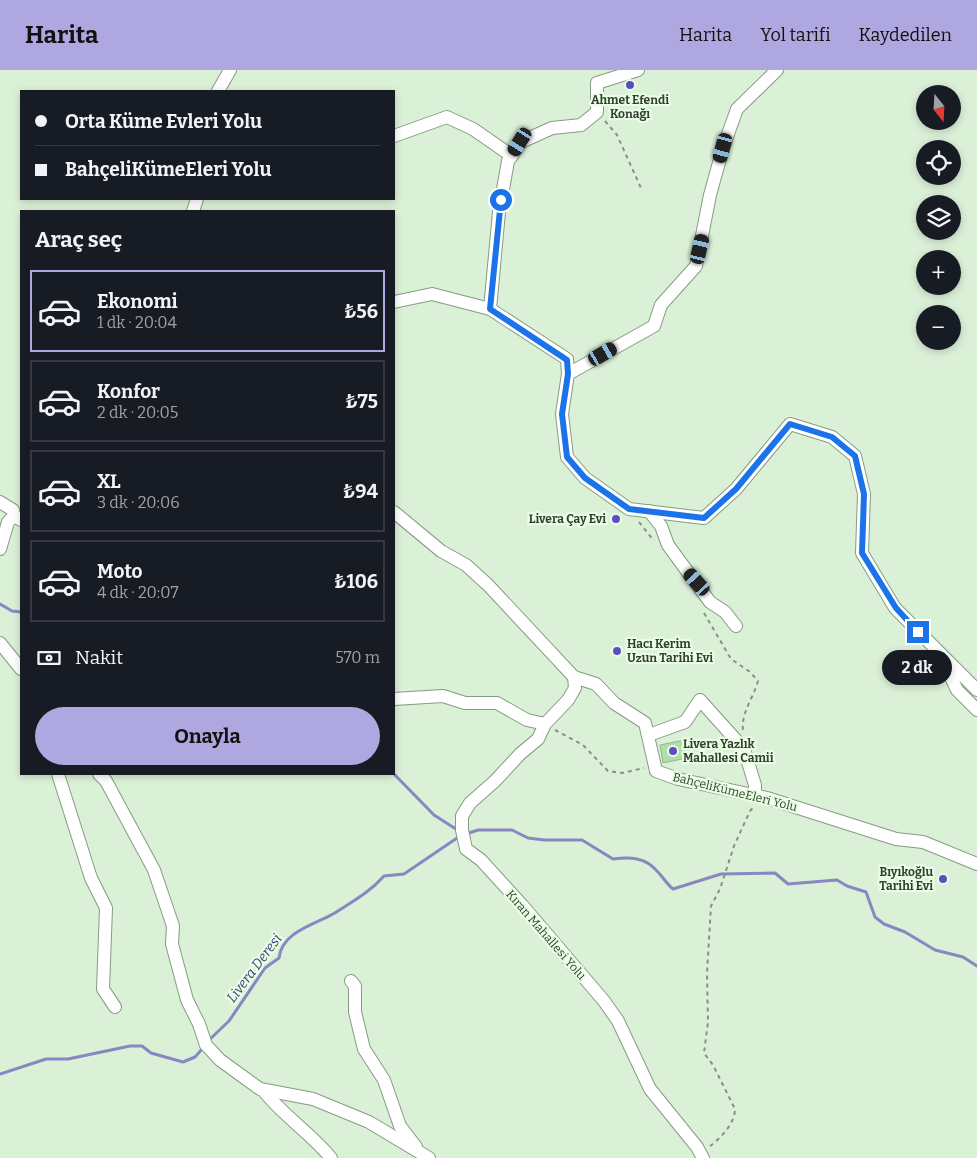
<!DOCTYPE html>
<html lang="tr">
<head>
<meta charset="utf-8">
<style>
	:root { --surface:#171b24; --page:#242831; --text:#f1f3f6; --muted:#9ea1a6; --line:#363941; --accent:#afa8e0 }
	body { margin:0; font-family:Bitter,serif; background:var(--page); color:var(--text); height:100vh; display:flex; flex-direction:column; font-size:19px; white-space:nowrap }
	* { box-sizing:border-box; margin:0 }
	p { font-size:16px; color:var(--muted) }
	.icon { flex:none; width:28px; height:28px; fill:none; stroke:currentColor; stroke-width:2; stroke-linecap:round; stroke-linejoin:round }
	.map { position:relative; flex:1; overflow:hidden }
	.drawer { position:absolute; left:20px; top:140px; width:375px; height:565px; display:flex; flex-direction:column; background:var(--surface); border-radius:0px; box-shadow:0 2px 8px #0003 }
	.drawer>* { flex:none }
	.guide { position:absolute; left:20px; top:20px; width:375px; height:110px; border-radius:0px; box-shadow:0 2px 8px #0003; display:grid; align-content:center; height:110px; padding:0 15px; background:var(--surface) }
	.needle { width:32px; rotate:162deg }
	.buttons { position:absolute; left:916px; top:15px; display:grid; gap:10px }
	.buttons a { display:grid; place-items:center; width:45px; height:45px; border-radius:50%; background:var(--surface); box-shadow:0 2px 8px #0003; font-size:25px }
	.end { position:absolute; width:22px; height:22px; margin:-11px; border:6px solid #1a73e8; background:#fff; box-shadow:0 0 0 2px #fff }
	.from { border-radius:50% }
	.bubble { position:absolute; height:35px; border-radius:18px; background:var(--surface); box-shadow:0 2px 8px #0003; font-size:16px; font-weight:700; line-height:35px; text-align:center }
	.car { position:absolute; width:15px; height:30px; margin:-15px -8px; border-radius:6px; box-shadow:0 0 4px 1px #0007; background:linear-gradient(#222 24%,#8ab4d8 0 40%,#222 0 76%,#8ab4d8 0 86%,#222 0) }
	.guide b { display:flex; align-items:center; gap:18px; height:48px; font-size:19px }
	.guide b+b { border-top:1px solid var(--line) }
	.guide i { width:12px; height:12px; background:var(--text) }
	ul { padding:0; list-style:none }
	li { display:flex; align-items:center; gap:15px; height:82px; margin:0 10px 8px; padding:0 5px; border:2px solid var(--line); border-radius:0px }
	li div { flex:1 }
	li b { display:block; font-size:19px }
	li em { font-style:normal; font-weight:700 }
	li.active { border-color:var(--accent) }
	li>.icon { width:45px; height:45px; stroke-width:1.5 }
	h2 { padding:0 15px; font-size:22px; line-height:60px }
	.pay { display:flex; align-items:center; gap:12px; height:55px; padding:0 15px; font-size:19px }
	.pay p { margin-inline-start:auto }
	.primary-button { display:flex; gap:10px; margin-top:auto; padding:10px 15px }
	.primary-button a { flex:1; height:58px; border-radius:30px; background:var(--accent); color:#111; font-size:20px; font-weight:700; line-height:58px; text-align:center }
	header { display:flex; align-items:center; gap:30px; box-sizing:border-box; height:70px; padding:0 25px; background:var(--accent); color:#111 }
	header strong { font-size:24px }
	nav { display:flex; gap:28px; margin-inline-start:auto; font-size:18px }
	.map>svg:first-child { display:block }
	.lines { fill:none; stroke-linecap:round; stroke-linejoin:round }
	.stream { stroke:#8887c1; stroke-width:3 }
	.building { fill:#b0dda9; stroke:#9ab097 }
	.minor-casing { stroke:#869b83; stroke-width:14 }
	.path { stroke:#849381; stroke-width:2; stroke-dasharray:4 4; stroke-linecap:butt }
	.minor { stroke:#fff; stroke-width:12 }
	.route { stroke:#1a73e8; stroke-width:6 }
	.poi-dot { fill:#5e4cc5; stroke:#e8ffe4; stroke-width:2 }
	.labels { text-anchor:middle; stroke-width:4.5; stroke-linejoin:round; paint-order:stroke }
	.poi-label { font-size:12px; font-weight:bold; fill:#363e34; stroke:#e8ffe4; text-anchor:end }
	.street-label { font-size:12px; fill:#363e34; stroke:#e8ffe4 }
	.water-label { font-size:14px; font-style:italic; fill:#423a81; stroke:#e8ffe4 }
</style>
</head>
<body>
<header>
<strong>Harita</strong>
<nav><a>Harita</a><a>Yol tarifi</a><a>Kaydedilen</a></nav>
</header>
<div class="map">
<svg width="977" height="1088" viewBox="0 0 977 1088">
	<rect width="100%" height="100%" fill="#dbf1d7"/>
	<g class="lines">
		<g class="stream">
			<polyline points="0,534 12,541 21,542"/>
			<polyline points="394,704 434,745 459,761"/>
			<path d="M 466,764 L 478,760 L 512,760 L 528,768 L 544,770 L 582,770 L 613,789 C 630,787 645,787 657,801 C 663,807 666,813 673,819 L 721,804 L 775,803 L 788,814 L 837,810 L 847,816 L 866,822 L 875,847 L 884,854 L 905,862 L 935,880 L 963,887 L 977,896"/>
			<path d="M 208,971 L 229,951 L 265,898 L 279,888 C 282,860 319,854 338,841 C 355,830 371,821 384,806 L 404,804 L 460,766"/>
			<polyline points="0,1004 46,989 68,989 130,976 142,976 151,983 183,992 195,987 203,978"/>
		</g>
	</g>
	<polygon class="building" points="684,670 687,688 663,693 660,675"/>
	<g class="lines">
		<g class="minor-casing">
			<g id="minor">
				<polyline points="218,21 230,0"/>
				<polyline points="394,66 447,47 473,59 512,86"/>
				<polyline points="193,141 197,129"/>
				<polyline points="394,232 432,224 490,239 567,289 568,304 562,344 567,387 585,408 629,439 704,448 736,419 790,354 832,367 855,386 864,424 862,483 895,538 977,620"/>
				<polyline points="490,239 499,142 508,91 521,72 552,58 581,55 597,42 597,13 638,0"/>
				<polyline points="568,304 654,256 661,235 696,196 710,125 723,78 737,39 777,0"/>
				<polyline points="0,432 13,440 14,446"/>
				<polyline points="649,441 661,456 668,475 687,501 710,532 725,542 736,556"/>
				<polyline points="394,442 441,481 466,495 488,515 574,607 596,614 614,633 645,653 656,701 678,709 767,728 896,769 923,772 977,794"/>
				<polyline points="0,479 8,452 14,446 21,450"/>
				<polyline points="0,573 21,599"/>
				<polyline points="943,590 957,620 977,640"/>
				<polyline points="574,607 575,618 568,630 545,654 538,669 520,684 495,711 470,733 462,746 462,760 466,779 481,790 522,835 604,931 618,951 650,1019 697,1077 703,1088"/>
				<polyline points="394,629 443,626 465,633 497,633 527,650 545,654"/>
				<polyline points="649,665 685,652 700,630 744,679 755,715 755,726"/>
				<polyline points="58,704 91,808 106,838 103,919 115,937"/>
				<polyline points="99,704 106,711 154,800 173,856 172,874 187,930 199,954 206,975 220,990 260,1019 313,1029 369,1052 429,1088"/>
				<polyline points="351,911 355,916 355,942 364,979 384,1010 400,1056 416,1077"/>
				<path d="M 263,1020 C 283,1046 311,1063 331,1088"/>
			</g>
		</g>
		<g class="path">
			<polyline points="605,51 617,65 641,118"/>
			<polyline points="639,452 654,471"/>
			<path d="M 704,543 L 731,589 L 750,602 L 758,611 C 753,629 741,642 743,661"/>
			<polyline points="555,660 583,675 608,701 622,703 644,698"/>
			<path d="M 710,1076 C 721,1068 735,1053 735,1039 L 713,995 L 704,983 L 708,952 L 707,903 L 711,836 L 720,819 L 734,776 L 750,741 L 755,736"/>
		</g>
		<use href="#minor" class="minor"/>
	</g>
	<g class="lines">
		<polyline class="route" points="501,130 490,239 567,290 568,304 562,344 567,387 585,408 629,439 704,448 736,419 790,354 832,367 855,386 864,424 862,483 896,538 918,562"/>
	</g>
	<g class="poi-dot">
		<circle cx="630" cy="15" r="5"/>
		<circle cx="616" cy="449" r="5"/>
		<circle cx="617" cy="581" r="5"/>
		<circle cx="673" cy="681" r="5"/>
		<circle cx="943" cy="809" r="5"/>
	</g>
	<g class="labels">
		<g class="poi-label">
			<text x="630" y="34" text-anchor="middle">Ahmet Efendi<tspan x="630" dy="14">Konağı</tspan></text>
			<text x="606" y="453">Livera Çay Evi</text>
			<text x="627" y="578" text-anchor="start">Hacı Kerim<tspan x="627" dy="14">Uzun Tarihi Evi</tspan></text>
			<text x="683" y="678" text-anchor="start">Livera Yazlık<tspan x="683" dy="14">Mahallesi Camii</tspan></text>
			<text x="933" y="806">Bıyıkoğlu<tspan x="933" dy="14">Tarihi Evi</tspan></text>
		</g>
		<g class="street-label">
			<text transform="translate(735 722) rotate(14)" y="4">BahçeliKümeEleri Yolu</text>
			<text transform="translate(546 865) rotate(49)" y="4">Kıran Mahallesi Yolu</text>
		</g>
		<g class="water-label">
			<text transform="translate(254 898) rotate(-53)" y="5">Livera Deresi</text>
		</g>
	</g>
</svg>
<div class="buttons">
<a><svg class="needle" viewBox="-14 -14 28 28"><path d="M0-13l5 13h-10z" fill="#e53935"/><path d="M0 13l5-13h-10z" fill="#9ea1a6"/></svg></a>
<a><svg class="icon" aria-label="locate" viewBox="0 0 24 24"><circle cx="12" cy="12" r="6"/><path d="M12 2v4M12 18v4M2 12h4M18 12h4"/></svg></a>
<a><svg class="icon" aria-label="layers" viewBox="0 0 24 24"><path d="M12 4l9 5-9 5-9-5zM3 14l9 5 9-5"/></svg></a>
<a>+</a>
<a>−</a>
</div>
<i class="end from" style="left:501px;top:130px"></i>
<i class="end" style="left:918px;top:562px"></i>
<div class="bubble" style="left:882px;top:580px;width:70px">2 dk</div>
<i class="car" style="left:520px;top:72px;rotate:212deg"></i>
<i class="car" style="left:723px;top:78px;rotate:195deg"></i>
<i class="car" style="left:700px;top:179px;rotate:13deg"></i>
<i class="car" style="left:603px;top:284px;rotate:60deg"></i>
<i class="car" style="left:697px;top:512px;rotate:318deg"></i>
<div class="guide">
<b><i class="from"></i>Orta Küme Evleri Yolu</b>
<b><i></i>BahçeliKümeEleri Yolu</b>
</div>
<section class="drawer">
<h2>Araç seç</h2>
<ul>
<li class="active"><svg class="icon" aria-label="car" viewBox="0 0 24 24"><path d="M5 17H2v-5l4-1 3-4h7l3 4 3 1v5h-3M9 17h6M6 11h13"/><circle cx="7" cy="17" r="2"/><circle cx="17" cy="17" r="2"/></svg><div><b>Ekonomi</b><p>1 dk · 20:04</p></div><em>₺56</em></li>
<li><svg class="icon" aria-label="car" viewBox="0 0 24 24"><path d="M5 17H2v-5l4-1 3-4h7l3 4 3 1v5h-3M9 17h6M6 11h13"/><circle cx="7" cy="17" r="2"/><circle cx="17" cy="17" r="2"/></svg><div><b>Konfor</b><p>2 dk · 20:05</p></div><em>₺75</em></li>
<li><svg class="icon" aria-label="car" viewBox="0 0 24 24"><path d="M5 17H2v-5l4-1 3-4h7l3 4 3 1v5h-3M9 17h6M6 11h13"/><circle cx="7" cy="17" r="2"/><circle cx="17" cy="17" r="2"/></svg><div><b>XL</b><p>3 dk · 20:06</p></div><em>₺94</em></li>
<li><svg class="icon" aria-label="car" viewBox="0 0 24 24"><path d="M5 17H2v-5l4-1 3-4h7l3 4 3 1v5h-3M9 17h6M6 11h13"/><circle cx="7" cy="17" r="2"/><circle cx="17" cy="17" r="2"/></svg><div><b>Moto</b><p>4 dk · 20:07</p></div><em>₺106</em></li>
</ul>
<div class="pay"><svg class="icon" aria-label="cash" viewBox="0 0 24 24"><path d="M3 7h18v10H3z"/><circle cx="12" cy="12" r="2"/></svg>Nakit<p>570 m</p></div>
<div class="primary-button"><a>Onayla</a></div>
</section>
</div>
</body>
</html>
